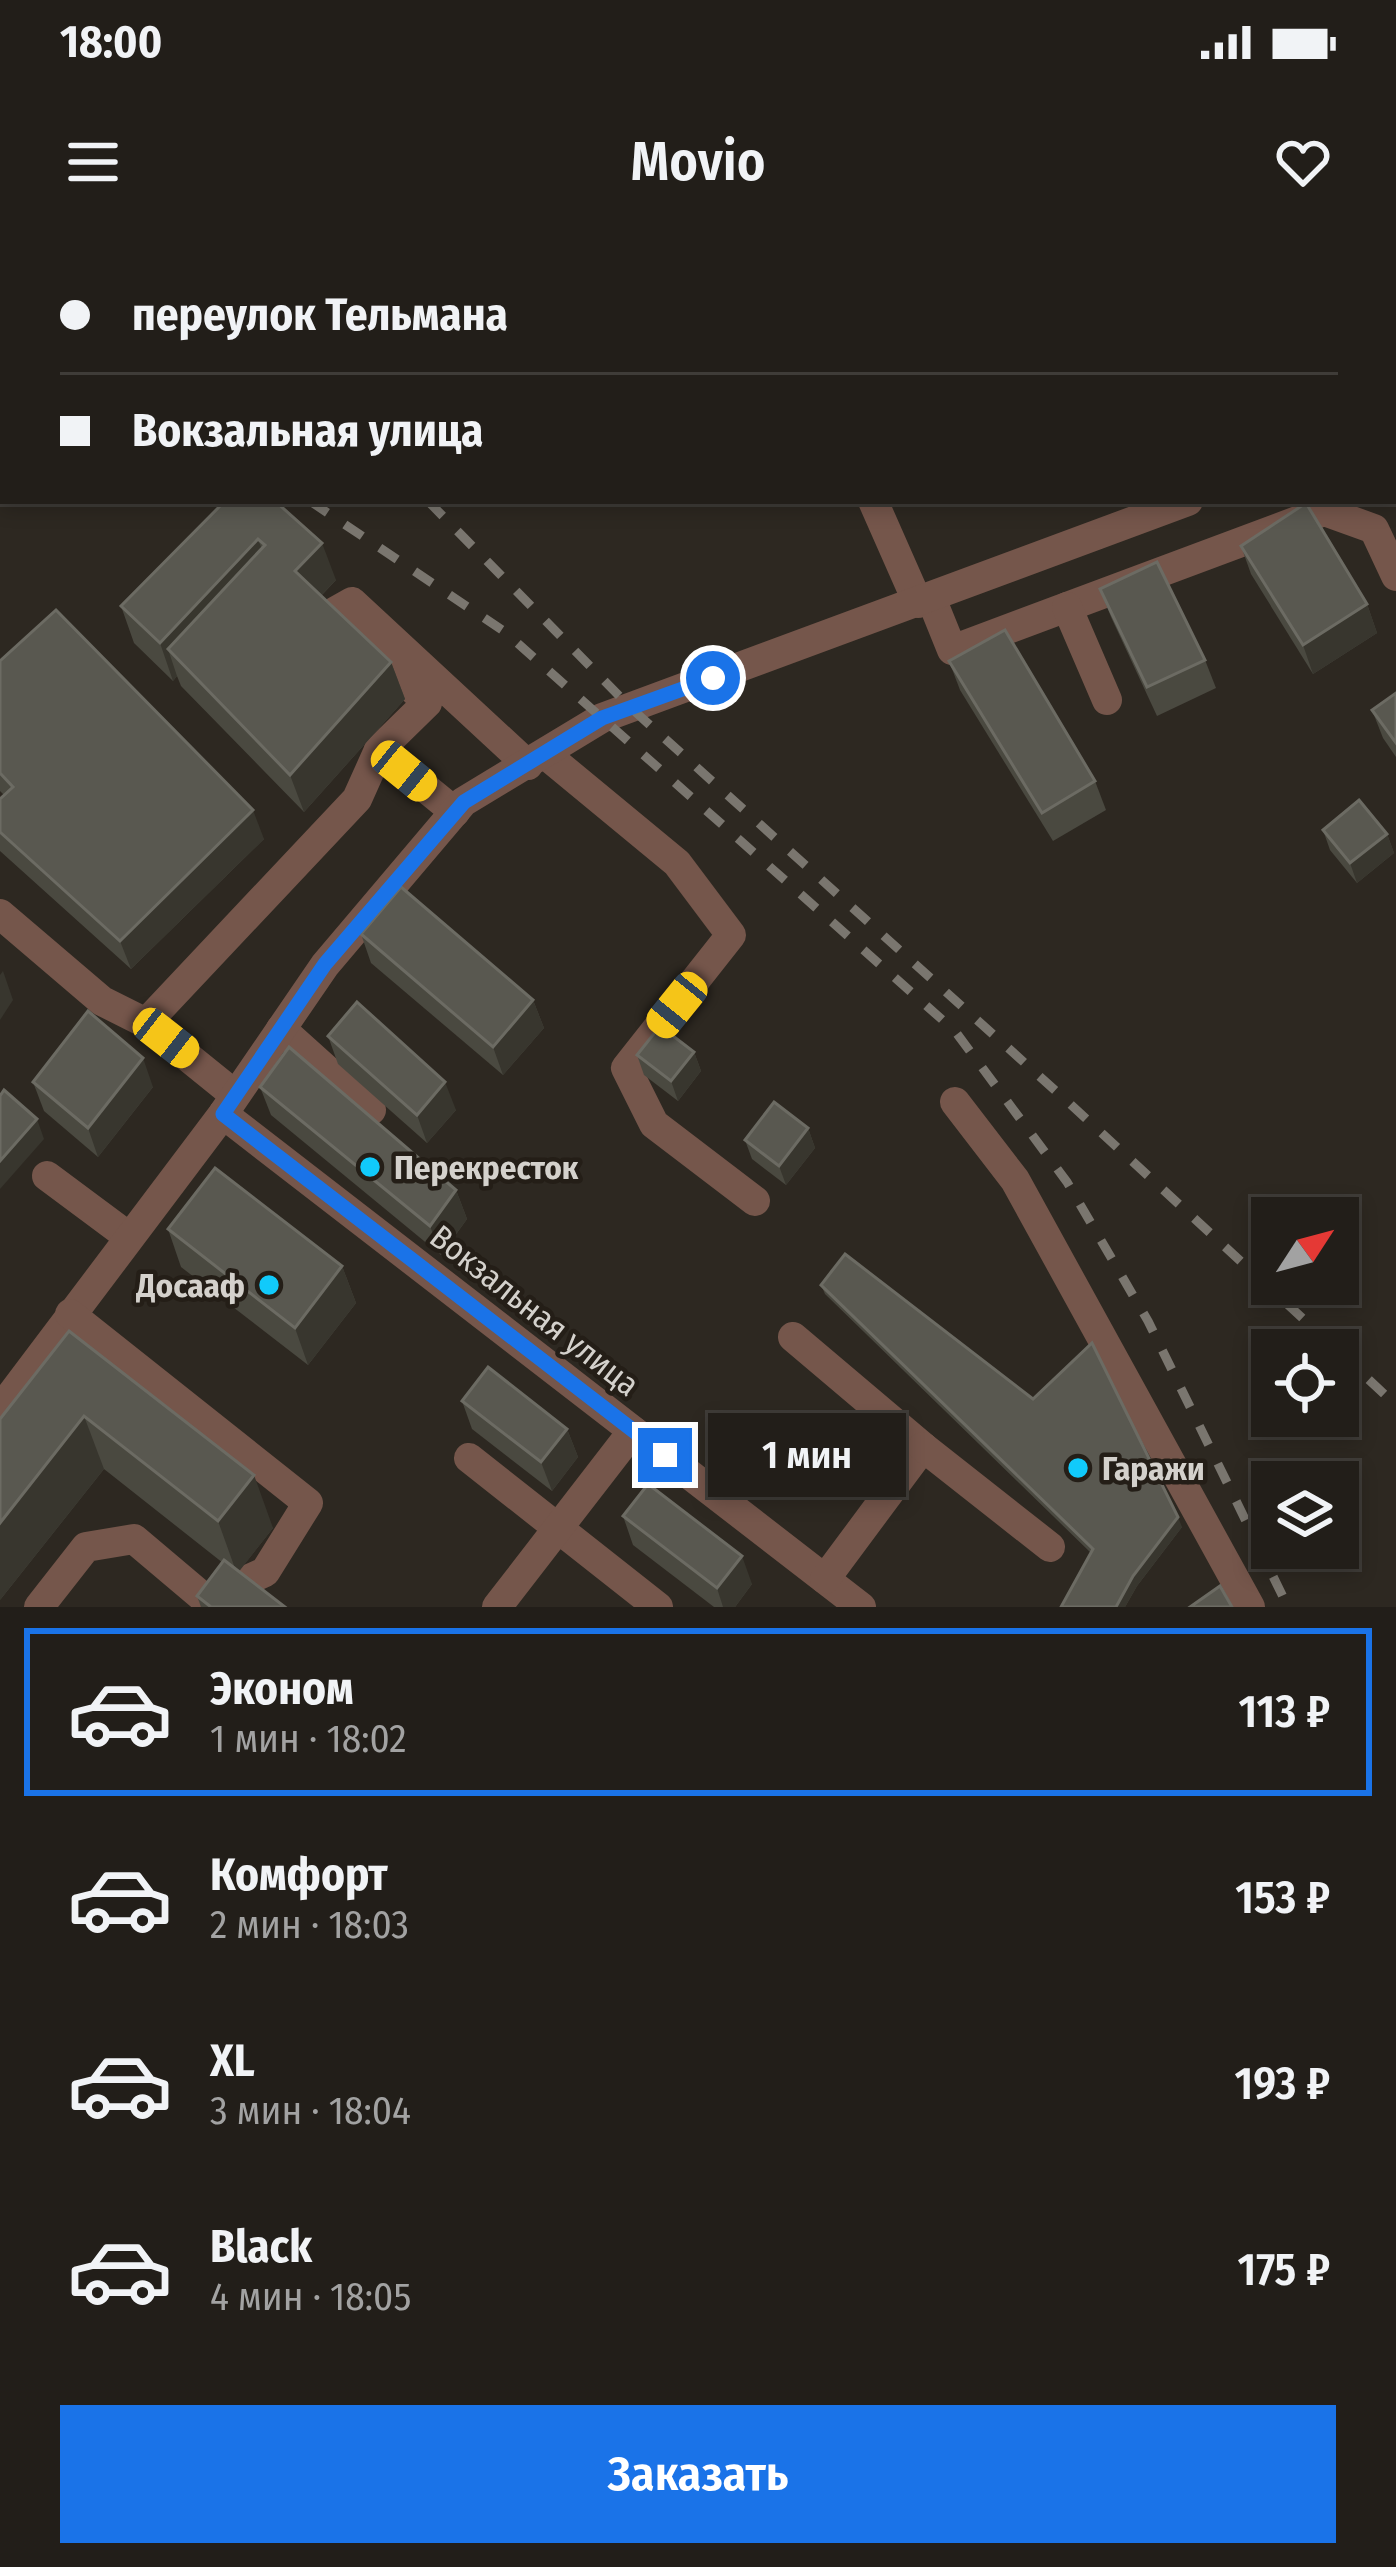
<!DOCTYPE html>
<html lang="ru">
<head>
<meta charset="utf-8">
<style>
	:root { --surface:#221e19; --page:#2e2b26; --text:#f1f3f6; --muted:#a2a2a2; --line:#3f3c38; --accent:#1a73e8 }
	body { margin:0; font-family:"Fira Sans Condensed",sans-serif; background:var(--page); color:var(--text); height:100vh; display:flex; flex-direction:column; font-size:45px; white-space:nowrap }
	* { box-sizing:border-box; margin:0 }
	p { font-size:39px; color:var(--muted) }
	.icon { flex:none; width:66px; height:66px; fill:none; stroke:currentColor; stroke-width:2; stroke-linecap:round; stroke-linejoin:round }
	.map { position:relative; height:1367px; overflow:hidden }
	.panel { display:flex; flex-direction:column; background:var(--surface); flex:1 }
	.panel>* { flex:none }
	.banner { position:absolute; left:0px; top:0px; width:1398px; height:264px; box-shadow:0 6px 18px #0003,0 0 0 3px var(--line); display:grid; align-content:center; height:264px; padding:0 60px; background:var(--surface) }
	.needle { width:78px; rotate:54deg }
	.buttons { position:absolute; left:1251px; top:957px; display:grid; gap:24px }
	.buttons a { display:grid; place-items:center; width:108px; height:108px; border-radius:0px; background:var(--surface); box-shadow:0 6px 18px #0003,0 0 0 3px var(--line); font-size:60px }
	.end { position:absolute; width:54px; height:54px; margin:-27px; border:15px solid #1a73e8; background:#fff; box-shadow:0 0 0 6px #fff }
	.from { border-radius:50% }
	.bubble { position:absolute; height:84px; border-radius:0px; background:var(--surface); box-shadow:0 6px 18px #0003,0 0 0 3px var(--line); font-size:39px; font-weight:600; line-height:84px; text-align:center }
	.car { position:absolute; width:36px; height:72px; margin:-36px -18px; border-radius:15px; box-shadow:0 0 9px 3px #0007; background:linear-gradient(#f5c518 24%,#345 0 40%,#f5c518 0 76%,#345 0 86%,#f5c518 0) }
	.banner b { display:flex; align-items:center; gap:42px; height:114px; font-size:45px }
	.banner b+b { border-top:3px solid var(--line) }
	.banner i { width:30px; height:30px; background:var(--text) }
	ul { padding:21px 0 0; list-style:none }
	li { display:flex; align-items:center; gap:36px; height:168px; margin:0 24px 18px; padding:0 36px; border:6px solid transparent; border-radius:0px }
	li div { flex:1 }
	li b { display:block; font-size:45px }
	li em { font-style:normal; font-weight:600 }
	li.active { border-color:var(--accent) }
	li>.icon { width:108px; height:108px; stroke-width:1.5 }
	.button { display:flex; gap:24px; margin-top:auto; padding:24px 60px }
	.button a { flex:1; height:138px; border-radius:0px; background:var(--accent); color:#fff; font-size:48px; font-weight:600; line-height:138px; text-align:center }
	.status { display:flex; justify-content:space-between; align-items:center; height:84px; padding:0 60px; background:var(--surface); direction:ltr }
	.status svg { height:33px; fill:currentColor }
	header { display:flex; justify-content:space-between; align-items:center; height:156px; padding:0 60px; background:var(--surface); font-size:54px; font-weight:600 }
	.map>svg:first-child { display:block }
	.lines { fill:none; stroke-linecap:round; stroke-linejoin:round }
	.minor { stroke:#75564b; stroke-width:30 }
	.major { stroke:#c0816a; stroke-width:30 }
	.rail { stroke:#7a766f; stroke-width:9; stroke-dasharray:21 21; stroke-linecap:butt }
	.wall { fill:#4a4940 }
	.shaded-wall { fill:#38362e }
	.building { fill:#595850; stroke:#6c6b63; stroke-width:3 }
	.route { stroke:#1a73e8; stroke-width:15 }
	.poi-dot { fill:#11cafb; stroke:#241e17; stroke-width:4.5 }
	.labels { text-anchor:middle; stroke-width:9; stroke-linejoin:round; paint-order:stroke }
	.poi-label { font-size:33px; font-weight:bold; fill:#d4d1cc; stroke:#241e17; text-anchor:start }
	.street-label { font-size:33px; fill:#d4d1cc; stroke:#241e17 }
</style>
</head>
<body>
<div class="status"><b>18:00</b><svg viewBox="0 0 49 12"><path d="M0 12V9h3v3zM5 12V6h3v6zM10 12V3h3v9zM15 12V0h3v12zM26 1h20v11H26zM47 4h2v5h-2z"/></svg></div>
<header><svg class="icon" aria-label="menu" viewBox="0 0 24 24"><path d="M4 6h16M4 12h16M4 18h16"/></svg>Movio<svg class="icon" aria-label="heart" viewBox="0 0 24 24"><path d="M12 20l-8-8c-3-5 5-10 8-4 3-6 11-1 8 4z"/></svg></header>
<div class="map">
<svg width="1396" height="1367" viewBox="0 0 1396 1367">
	<rect width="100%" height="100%" fill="#2d2821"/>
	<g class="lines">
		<g class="minor">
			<polyline points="759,0 760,3"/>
			<polyline points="1395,182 1396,182"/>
			<polyline points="873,261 918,363"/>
			<polyline points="931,358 952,410 1324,271 1374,289 1396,336"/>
			<polyline points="1067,367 1107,460"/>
			<polyline points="379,510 455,572"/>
			<polyline points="545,514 677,623 731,695 626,828 654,884 755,961"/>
			<polyline points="0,674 102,761 146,783 235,855"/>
			<polyline points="146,783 357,559 379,510 427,463 336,371 352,362 528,525"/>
			<polyline points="281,789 371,870"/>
			<polyline points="955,862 1015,940 1250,1367"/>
			<polyline points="223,874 861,1367"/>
			<polyline points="47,936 129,997"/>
			<polyline points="793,1097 923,1207 825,1339"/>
			<polyline points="0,1170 223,874 325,725 463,562 602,478 1188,261"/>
			<polyline points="923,1207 1050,1307"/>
			<polyline points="469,1218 658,1367"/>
			<polyline points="39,1367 86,1307 134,1299 205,1359 265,1332 308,1263 70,1074"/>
			<polyline points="497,1367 633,1191"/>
		</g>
		<g class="major">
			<polyline points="1353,0 1354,3"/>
			<polyline points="1395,142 1396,145"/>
		</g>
		<g class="rail">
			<polyline points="214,0 217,3"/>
			<polyline points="0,74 3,76"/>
			<polyline points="310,261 505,392 955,791 1067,942 1148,1081 1288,1367"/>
			<polyline points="428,261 631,468 1068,862 1337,1110"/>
			<polyline points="1338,1111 1396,1165"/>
		</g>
	</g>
	<g class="wall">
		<polygon points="225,261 336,340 321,356 391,422 405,459 304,572 181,446 177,436 173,441 134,403 121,366"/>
		<polygon points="1241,306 1367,364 1377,393 1313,434 1251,334"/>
		<polygon points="1100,349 1205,420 1216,448 1157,476 1111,377"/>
		<polygon points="0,421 264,599 131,729 0,611 0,559 4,555 0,551"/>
		<polygon points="949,421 1095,541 1106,570 1053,601 960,450"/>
		<polygon points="1396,453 1396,517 1383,498 1372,470"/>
		<polygon points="1323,590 1387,594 1394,613 1357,643 1330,610"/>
		<polygon points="361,694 533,760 544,788 503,835 371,723"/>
		<polygon points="328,796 456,870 427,903 338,824"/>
		<polygon points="694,812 701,831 678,861 644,835 637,815"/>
		<polygon points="33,842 153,847 98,917 44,871"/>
		<polygon points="260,847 456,950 467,979 441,1015 271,875"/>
		<polygon points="808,888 815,908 786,945 752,919 745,900"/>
		<polygon points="168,989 342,1026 356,1063 308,1125 181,1027"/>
		<polygon points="821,1045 1182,1287 1137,1346 1125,1367 1061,1367 1091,1313 825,1054"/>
		<polygon points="69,1091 273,1288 239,1331 285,1367 201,1367 197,1356 223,1323 104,1229 0,1360"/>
		<polygon points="462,1161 567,1189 578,1217 552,1251 472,1189"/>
		<polygon points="623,1276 752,1344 735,1367 714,1367 633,1305"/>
	</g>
	<g class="shaded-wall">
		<polygon points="258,299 272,336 168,409 177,436 173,441 160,403"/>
		<polygon points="322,303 336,340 309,368 295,331"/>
		<polygon points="1367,364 1377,393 1313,434 1303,405"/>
		<polygon points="391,422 405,459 304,572 290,535"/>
		<polygon points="253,570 264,599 131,729 120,701"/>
		<polygon points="1387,594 1394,613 1357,643 1350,623"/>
		<polygon points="3,731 13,760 0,780 0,735"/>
		<polygon points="533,760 544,788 503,835 493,807"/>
		<polygon points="694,812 701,831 678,861 671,841"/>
		<polygon points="143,818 153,847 98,917 88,888"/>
		<polygon points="445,842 456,870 427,903 417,875"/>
		<polygon points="37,879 44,899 0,949 0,921"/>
		<polygon points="808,888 815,908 786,945 779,926"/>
		<polygon points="456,950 467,979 441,1015 430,986"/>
		<polygon points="342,1026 356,1063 308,1125 295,1088"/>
		<polygon points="84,1176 104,1229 0,1360 0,1283"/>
		<polygon points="567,1189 578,1217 552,1251 541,1222"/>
		<polygon points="254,1235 273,1288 237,1334 218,1281"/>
		<polygon points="1178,1277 1182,1287 1137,1346 1125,1367 1116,1367 1133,1336"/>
		<polygon points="742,1316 752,1344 735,1367 723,1367 717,1348"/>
	</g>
	<g class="building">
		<polygon points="225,261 275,261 322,303 295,331 391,422 290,535 168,409 265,305 258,299 160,403 121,366"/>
		<polygon points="1306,263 1367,364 1303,405 1241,306"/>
		<polygon points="1157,322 1205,420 1147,447 1100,349"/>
		<polygon points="56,370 253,570 120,701 0,592 0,559 13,547 0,533 0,421"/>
		<polygon points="1005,390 1095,541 1042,573 949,421"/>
		<polygon points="1396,453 1396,503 1372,470"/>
		<polygon points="1359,560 1387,594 1350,623 1323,590"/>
		<polygon points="401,647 533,760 493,807 361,694"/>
		<polygon points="357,762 445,842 417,875 328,796"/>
		<polygon points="88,771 143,818 88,888 33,842"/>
		<polygon points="660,786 694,812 671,841 637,815"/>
		<polygon points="289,807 456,950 430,986 260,847"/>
		<polygon points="4,850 37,879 0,921 0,856"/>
		<polygon points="774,862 808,888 779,926 745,900"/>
		<polygon points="215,928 342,1026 295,1088 168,989"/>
		<polygon points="845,1014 1033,1159 1092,1103 1178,1277 1133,1336 1116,1367 1061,1367 1093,1309 821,1045"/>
		<polygon points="69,1091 254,1235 218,1281 84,1176 0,1283 0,1179"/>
		<polygon points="488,1127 567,1189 541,1222 462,1161"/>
		<polygon points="648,1244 742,1316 717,1348 623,1276"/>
		<polygon points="224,1320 285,1367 211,1367 197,1356"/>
		<polygon points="1220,1346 1232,1367 1190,1367"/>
	</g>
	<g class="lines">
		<polyline class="route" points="665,1215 223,874 325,724 464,562 602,478 713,438"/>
	</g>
	<g class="poi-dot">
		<circle cx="370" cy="927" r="12"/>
		<circle cx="269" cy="1045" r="12"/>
		<circle cx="1078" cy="1228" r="12"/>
	</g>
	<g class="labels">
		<g class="poi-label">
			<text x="394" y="939">Перекресток</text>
			<text x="245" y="1057" text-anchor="end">Досааф</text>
			<text x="1102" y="1240">Гаражи</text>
		</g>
		<g class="street-label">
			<text transform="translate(535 1070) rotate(38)" y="12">Вокзальная улица</text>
		</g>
	</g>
</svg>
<div class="buttons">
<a><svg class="needle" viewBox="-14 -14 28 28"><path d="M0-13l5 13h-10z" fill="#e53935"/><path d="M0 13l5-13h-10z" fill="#a2a2a2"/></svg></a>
<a><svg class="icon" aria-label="locate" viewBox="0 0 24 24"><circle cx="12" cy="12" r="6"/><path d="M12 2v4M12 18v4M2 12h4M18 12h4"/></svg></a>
<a><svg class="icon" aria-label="layers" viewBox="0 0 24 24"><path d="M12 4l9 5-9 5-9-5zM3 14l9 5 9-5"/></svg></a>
</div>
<i class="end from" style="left:713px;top:438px"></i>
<i class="end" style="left:665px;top:1215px"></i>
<div class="bubble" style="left:708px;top:1173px;width:198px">1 мин</div>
<i class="car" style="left:404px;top:531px;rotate:129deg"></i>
<i class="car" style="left:677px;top:765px;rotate:219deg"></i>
<i class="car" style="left:166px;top:798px;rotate:128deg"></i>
<div class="banner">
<b><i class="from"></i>переулок Тельмана</b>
<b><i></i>Вокзальная улица</b>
</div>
</div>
<section class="panel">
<ul>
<li class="active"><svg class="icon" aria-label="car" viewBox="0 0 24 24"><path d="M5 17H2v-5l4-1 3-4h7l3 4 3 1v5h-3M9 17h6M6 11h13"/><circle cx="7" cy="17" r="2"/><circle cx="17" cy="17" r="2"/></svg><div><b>Эконом</b><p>1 мин · 18:02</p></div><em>113 ₽</em></li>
<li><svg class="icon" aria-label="car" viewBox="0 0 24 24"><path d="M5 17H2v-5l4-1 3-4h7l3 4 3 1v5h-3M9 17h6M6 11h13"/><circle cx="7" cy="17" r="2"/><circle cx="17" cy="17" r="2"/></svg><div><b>Комфорт</b><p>2 мин · 18:03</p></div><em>153 ₽</em></li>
<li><svg class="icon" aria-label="car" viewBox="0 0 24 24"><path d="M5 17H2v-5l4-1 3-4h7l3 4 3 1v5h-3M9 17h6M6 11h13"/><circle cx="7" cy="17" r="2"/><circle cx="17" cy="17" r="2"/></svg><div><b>XL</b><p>3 мин · 18:04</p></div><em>193 ₽</em></li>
<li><svg class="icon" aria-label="car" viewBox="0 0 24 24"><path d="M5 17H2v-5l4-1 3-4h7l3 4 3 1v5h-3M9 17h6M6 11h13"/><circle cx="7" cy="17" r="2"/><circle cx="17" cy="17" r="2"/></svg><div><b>Black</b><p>4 мин · 18:05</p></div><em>175 ₽</em></li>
</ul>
<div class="button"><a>Заказать</a></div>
</section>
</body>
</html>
